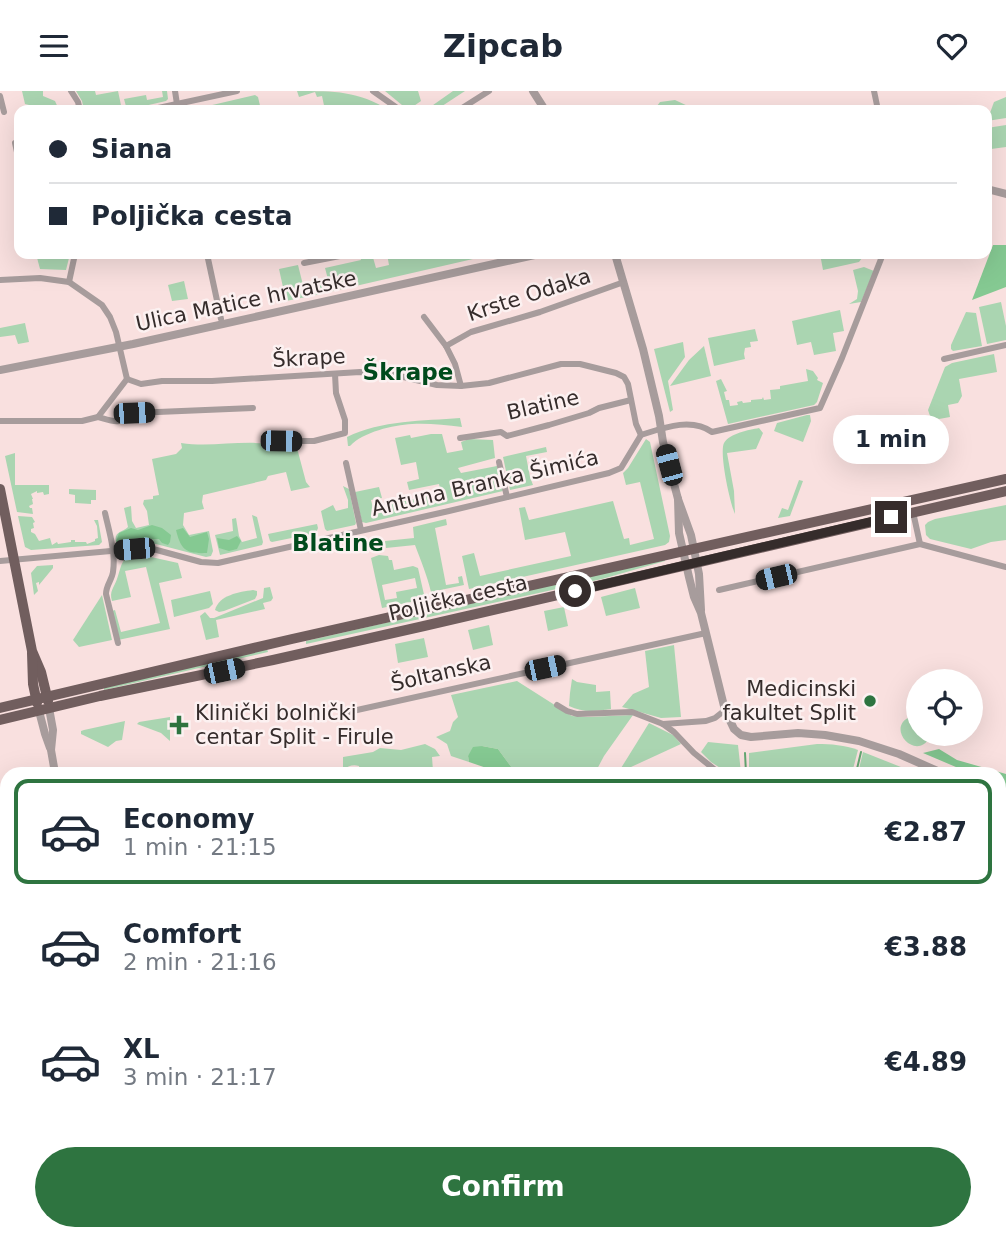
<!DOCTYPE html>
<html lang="en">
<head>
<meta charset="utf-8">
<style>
	:root { --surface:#fff; --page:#f2f2f3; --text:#1f2937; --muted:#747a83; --line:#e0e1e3; --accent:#2e7440 }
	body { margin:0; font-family:"DejaVu Sans",sans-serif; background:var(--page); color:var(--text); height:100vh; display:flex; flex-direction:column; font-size:26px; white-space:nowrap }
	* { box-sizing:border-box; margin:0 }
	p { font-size:23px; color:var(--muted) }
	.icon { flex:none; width:38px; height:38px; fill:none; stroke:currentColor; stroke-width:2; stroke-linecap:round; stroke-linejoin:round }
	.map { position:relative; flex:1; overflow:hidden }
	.side { position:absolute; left:0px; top:676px; width:1006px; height:474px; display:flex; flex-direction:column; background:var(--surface); border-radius:21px 21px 0 0; box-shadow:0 7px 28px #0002 }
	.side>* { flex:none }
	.banner { position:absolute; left:14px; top:14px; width:978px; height:154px; border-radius:14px; box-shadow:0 7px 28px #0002; display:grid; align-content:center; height:154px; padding:0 35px; background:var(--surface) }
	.fabs { position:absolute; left:906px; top:578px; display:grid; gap:14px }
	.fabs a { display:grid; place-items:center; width:77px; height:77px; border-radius:50%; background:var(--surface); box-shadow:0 7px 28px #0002; font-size:35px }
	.end { position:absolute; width:32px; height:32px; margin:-16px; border:9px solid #352c2b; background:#fff; box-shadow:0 0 0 4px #fff }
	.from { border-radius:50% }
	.bubble { position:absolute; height:49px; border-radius:24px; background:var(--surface); box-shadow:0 7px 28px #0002; font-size:23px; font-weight:800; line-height:49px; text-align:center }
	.car { position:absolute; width:21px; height:42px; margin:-21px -10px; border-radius:9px; box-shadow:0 0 5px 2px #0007; background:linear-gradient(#222 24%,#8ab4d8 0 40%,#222 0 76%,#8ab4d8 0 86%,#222 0) }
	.banner b { display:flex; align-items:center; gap:24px; height:66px; font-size:26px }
	.banner b+b { border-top:2px solid var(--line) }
	.banner i { width:18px; height:18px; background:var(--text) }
	ul { padding:12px 0 0; list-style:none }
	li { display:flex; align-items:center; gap:21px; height:105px; margin:0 14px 10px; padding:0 21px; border:4px solid transparent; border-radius:14px }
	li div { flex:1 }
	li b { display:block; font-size:26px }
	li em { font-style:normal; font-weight:800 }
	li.selected { border-color:var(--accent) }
	li>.icon { width:63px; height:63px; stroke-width:1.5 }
	.primary-button { display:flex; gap:14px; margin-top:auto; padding:14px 35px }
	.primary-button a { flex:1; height:80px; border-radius:42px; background:var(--accent); color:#fff; font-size:28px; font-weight:800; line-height:80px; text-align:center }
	header { display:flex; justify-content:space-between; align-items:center; height:91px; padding:0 35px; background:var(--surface); font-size:32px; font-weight:800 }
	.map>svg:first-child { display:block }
	.green { fill:#aad5b1; fill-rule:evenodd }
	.forest { fill:#85c992 }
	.water { fill:#63a671 }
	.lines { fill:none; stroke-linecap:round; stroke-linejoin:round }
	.stream { stroke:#63a671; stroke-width:2 }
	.minor { stroke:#a79c9c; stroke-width:6 }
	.tertiary { stroke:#a79c9c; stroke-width:8 }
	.primary { stroke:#715e5e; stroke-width:10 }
	.route { stroke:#352c2b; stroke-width:9 }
	.poi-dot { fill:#2e7440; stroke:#fcf1f1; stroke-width:2.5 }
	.labels { text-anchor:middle; stroke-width:5; stroke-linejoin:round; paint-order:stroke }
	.street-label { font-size:21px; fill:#352c2b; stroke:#fcf1f1 }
	.poi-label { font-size:21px; fill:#352c2b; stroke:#fcf1f1; text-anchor:end }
	.neighbourhood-label { font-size:23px; font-weight:bold; fill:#004a1c; stroke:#fcf1f1 }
</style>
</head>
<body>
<header><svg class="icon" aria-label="menu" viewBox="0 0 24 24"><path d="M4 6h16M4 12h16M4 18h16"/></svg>Zipcab<svg class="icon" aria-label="heart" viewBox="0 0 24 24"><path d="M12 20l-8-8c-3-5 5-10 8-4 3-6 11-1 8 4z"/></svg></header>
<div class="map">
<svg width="1006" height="1149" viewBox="0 0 1006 1149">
	<rect width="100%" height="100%" fill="#f9e0df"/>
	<g class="green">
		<polygon points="22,0 43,0 43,5 55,10 59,19 31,19 33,15 25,13"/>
		<polygon points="76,0 95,0 96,4 118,0 122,19 84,19 82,10"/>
		<polygon points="162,0 167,0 168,8 166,10 127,19 124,8 146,4 147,9 163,6"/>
		<path d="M 297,0 C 335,0 358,0 389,19 L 325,19 L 322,5 L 317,6 L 315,1 L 299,6 Z"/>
		<polygon points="385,0 418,0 421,10 408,19"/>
		<polygon points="453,0 465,0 436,19 426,19"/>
		<polygon points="255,4 258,6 261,19 191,19"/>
		<polygon points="1006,6 1006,27 987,30 994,11"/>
		<polygon points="675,9 690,16 691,19 658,19 657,15 660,11"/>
		<polygon points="1006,34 1006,56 991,58 990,63 988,64 987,37"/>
		<polygon points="36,163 70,163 66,179 40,178"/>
		<polygon points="364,163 372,163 376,177 389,174 387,163 473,163 473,168 312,205 310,197 329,192 325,177 361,169 360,164"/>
		<polygon points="820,163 852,163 862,167 859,171 823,179"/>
		<polygon points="298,174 306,206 286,210 279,178"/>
		<polygon points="864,176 874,180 861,211 849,213 857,208 858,200 853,179"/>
		<polygon points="184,190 188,208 172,210 168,194"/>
		<polygon points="1001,211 1006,235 1006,249 987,253 979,216"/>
		<polygon points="840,219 844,240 833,242 836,260 814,264 811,251 797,254 792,230"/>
		<polygon points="966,221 976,222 982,255 953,260 951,258 951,254"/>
		<polygon points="25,232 29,251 18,253 15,244 0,246 0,237"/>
		<polygon points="755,238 758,250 750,251 751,256 745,257 744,263 745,268 714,275 708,247"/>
		<polygon points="683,251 685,266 668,290 673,319 670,321 654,258"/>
		<polygon points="704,255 711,285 670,295 689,269"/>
		<polygon points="994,263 997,281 959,288 962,305 958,312 948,314 950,326 939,328 930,325 928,319 945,276 952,272"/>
		<polygon points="806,278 813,280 818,287 817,289 823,292 817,311 814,314 728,333 716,290 721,288 727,300 724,301 726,309 729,309 730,315 738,314 737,311 742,310 743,312 751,311 751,309 762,308 763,306 764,309 771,308 770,299 780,298 780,295 808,290"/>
		<polygon points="807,324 810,324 811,330 803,351 774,340 777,332"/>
		<path d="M 460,327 L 462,336 C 445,334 428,332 412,333 C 393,334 363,341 350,355 L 348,355 L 347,346 C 381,329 424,330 460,327 Z"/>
		<path d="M 759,337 L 763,342 L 756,358 L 727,362 L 734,400 L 735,423 C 730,412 719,362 724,352 C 730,342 749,339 759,337 Z"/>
		<polygon points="431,343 442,343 447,362 463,359 461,351 469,348 493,349 495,367 458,377 461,382 497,375 503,400 366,432 362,431 355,401 379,396 382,407 371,409 373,417 441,402 439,393 409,399 407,391 419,388 416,371 401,374 395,347 410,344 411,347"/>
		<polygon points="646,348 650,351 670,445 669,451 665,454 469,498 462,465 474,462 480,485 571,465 565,441 525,449 519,417 525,416 529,429 613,410 624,448 629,447 630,454 654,448 640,391 626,394 623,382 628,377"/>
		<path d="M 181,352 C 212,357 244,348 276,354 C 283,356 289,359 297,357 L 306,391 L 310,396 L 291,400 L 286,381 L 268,385 L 266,389 L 203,404 L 202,411 L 204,418 L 184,422 L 183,434 L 189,444 L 209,440 L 213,460 L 211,465 L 206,466 L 156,453 L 122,454 L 116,451 C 114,440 122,442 128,436 L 124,417 L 131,415 L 132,430 L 136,437 L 149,434 L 147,420 L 143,413 L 144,409 L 153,408 L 153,405 L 159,404 L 152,368 L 176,363 L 182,357 Z"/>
		<polygon points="546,356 547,361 526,365 530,386 533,394 510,399 503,366"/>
		<polygon points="15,362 15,394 49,394 49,403 44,404 43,401 37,402 37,400 31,403 33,408 32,408 33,413 29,415 30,417 32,417 33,423 17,421 5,365"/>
		<polygon points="799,389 803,390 790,425 778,427 782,417 788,419"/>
		<polygon points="343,395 349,398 356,432 355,434 327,440 325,438 321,420 333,414 336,420 348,417 348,409"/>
		<polygon points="69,398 96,399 96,409 91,409 91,413 75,412 75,404 69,403"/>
		<polygon points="1006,414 1006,449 991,451 971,458 930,448 926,444 925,434 928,431 935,428"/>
		<polygon points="252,424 257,426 263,451 262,454 220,464 215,444 233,440 232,428 236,427 239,445 242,451 257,447"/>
		<polygon points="18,425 32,426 35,431 33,432 34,437 31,438 31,441 35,443 39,450 50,447 52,454 57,451 58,453 71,451 71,449 75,449 75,451 86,451 87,453 95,450 95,448 98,447 97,435 94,429 98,429 102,451 99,454 31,459 25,456"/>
		<path d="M 446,428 L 447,434 L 435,437 L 446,494 L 459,492 L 458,486 L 462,485 L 464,494 L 431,501 C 427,484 421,470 415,454 L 386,457 L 385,450 L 414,447 L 413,436 Z"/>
		<polygon points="317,433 318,437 316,442 272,451 270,450 268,443"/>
		<path d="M 379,464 L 388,465 L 389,469 L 392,469 L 394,479 L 413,475 L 418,477 L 425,508 L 382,517 L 371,467 ZM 415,487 L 417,497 L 396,501 L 397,507 L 385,509 L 382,494 Z"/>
		<path d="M 126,466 L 151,466 L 178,472 L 182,487 L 159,492 L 170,538 L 118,549 L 112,520 L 115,519 L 121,541 L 160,532 L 146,476 L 125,480 L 131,506 L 112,510 C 109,500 114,497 117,488 C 120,480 120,474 126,466 Z"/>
		<polygon points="665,468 665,470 602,488 306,553 306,550"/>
		<polygon points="53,474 53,477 39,494 39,491 36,492 38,500 34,504 31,482 37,475"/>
		<polygon points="270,496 273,507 271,510 263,512 265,518 216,529 219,546 206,549 200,525 205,521 210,527 214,527 263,507 264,497"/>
		<polygon points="635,497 640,517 606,525 601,506"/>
		<path d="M 253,499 L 257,500 L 257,504 L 255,508 L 224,520 L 219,521 L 215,519 C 219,504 239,501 253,499 Z"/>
		<polygon points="210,500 213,513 209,517 174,526 171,509"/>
		<polygon points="102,504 112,549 79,556 73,549"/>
		<polygon points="564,516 568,535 548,540 544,520"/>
		<polygon points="489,534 493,554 473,559 468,539"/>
		<polygon points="424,547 428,566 398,572 395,553"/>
		<polygon points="674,554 681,626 661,627 622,616 633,603 649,596 645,560"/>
		<polygon points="267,558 268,561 104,599 104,597"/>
		<path d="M 572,588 L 577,591 L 596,594 L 596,601 L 610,600 L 611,618 C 596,620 583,622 569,615 L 570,602 Z"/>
		<polygon points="517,590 572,625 587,626 633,624 604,665 595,682 506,682 512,677 498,658 482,655 468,665 469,671 451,665 447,653 436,646 450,640 453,631 458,626 451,604"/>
		<path d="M 916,624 L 919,624 L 919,642 L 932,642 C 918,677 879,632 916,624 Z"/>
		<polygon points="170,626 170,650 161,642 137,633 139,631"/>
		<polygon points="125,630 122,649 116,650 108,656 81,643 81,640 84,639"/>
		<polygon points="649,632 673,644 681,653 618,682"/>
		<polygon points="708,651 738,654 741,682 728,682 711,671 701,661"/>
		<path d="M 425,653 L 435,658 L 440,665 L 432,666 L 433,680 L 414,682 L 360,682 L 359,675 C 353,673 348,675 343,679 L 343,666 L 373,661 L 380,657 L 401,659 Z"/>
		<path d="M 817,653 C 831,653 845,654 858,659 L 852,682 L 749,682 L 749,662 Z"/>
		<polygon points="863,661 911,680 915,682 858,682"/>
	</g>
	<g class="forest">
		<polygon points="993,154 1006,154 1006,196 972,209"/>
		<polygon points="152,434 162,437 171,444 170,451 168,454 162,452 159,448 148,448 143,451 116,451 119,442 131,437 138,439"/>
		<path d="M 183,437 L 190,446 L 207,441 L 209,448 L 207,462 C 186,463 181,459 176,439 Z"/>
		<polygon points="237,445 241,450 237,458 229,460 219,457 217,447 229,449"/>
		<polygon points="482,655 498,658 512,677 506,682 501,682 469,671 468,665 473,656"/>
		<polygon points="939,658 957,669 1006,683 1006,699 999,696 999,682 970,682 923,662"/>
		<polygon points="999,917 1006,918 1006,989 999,990"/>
		<polygon points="7,1076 7,1108 0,1104 0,1078"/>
		<polygon points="7,1117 7,1143 13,1143 0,1148 2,1127 0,1124 0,1118"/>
	</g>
	<g class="water">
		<polygon points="1005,1034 1006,1036 1006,1149 565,1149 572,1143 999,1143 999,1037"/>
		<polygon points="85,1143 350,1143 350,1149 83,1149 85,1146"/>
		<polygon points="418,1143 534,1143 532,1149 412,1149 418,1148"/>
	</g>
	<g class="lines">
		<g class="stream">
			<polyline points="745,662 746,682"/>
			<polyline points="856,682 861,661"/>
		</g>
		<g class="minor">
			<polyline points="71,0 78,11 80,19"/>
			<polyline points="175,0 177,13"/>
			<polyline points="373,0 400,19"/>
			<polyline points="874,0 878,19"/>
			<polyline points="0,5 4,21"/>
			<polyline points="149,19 237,0"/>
			<polyline points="459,19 489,0"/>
			<polyline points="19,51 15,52 19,70"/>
			<polyline points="207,163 221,228"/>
			<polyline points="304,172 350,163"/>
			<polyline points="0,189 40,187 69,191 102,214 110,226 116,241 127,288"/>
			<polyline points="69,191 75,163"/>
			<polyline points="424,226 446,255"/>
			<polyline points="944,268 1006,254"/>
			<polyline points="127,288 141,293 162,290 212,290 360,281 395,284 437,294 461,295 489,292 561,273 580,273 616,282 624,286 628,293 636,333 641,344"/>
			<polyline points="461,295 455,273 446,255 471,241 540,221 624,191"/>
			<path d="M 98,326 C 118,332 116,333 134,322 L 253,317"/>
			<polyline points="0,330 82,330 98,326 127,288"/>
			<polyline points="460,347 501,341 507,345 549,334 589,322 599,317 631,309"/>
			<polyline points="281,350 314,350 345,342 345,329 336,302 335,283"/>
			<polyline points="499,371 507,406"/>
			<polyline points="346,372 361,439"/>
			<polyline points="913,421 920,453"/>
			<path d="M 105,422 C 109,440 116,462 113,481 C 112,489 106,494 106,503 L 118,552"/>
			<path d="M 0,470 L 133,458 L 153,458 L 201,471 L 218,472 L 449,420 L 609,382 L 621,377 L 641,344 C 663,337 691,326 712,341 L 820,317 L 842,267 L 883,163"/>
			<polyline points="719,499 920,453 1006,476"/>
			<polyline points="557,614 567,620 577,623 632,621 663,633 674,641 694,662 719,682"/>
			<polyline points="348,621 706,542"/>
			<polyline points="663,633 706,630 715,627 725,619"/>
			<polyline points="999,827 1006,824"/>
			<polyline points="0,853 2,844 7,837"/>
			<polyline points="0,863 4,921 0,936"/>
			<polyline points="999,916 1006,916"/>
			<polyline points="74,1149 79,1143"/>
		</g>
		<g class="tertiary">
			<polyline points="533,0 545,19"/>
			<polyline points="987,98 1006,103"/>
			<polyline points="615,163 643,258 659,325 663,351 678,408 691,444 699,483 701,519"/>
			<polyline points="0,279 133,253 539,163"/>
			<polyline points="678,408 679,442 689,486 694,506 701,522 725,619 734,638 741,644 751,646 798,642 825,644 859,650 899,663 942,682"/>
			<polyline points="49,617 53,639 51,659 55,682"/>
			<polyline points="39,620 45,643 50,657"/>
			<polyline points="999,708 1006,711"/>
			<polyline points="0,1007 7,1005"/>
		</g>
		<g class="primary">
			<polyline points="0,398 32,560 41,581 48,610"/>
			<polyline points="32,562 33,593 37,612"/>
			<polyline points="0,617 292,548 1006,388"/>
			<polyline points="0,629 100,605 273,569 424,535 1006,400"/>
		</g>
	</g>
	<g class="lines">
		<polyline class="route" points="575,500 891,426"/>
	</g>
	<g class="poi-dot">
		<circle cx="870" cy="610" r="7"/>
		<path d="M175.5 623.5h7v7h7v7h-7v7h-7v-7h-7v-7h7z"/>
	</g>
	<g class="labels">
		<g class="street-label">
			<text transform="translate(529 204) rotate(-18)" y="7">Krste Odaka</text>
			<text transform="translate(246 210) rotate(-12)" y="7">Ulica Matice hrvatske</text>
			<text transform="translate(309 267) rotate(-3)" y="7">Škrape</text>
			<text transform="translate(543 314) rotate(-13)" y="7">Blatine</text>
			<text transform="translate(485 392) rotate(-13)" y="7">Antuna Branka Šimića</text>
			<text transform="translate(458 507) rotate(-13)" y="7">Poljička cesta</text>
			<text transform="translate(441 582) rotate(-13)" y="7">Šoltanska</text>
		</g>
		<g class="poi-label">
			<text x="856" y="605">Medicinski<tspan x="856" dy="24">fakultet Split</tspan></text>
			<text x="195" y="629" text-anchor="start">Klinički bolnički<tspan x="195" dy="24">centar Split - Firule</tspan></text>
		</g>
		<g class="neighbourhood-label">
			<text x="408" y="289">Škrape</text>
			<text x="338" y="460">Blatine</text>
		</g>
	</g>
</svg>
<div class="fabs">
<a><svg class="icon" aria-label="locate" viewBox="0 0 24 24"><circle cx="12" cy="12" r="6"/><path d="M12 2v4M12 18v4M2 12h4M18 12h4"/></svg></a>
</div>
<i class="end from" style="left:575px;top:500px"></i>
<i class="end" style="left:891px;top:426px"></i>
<div class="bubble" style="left:833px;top:324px;width:116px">1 min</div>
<i class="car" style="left:134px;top:322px;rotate:88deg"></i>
<i class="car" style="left:281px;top:350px;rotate:91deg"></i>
<i class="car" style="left:669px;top:374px;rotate:345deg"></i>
<i class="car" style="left:134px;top:458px;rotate:265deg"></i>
<i class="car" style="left:776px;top:486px;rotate:257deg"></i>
<i class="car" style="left:545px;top:577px;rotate:78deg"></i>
<i class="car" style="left:224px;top:580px;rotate:78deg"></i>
<div class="banner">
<b><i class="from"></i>Siana</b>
<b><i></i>Poljička cesta</b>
</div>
<section class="side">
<ul>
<li class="selected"><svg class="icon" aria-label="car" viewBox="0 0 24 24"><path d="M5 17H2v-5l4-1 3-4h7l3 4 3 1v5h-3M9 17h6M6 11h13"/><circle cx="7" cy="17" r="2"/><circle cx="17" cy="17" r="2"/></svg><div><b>Economy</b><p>1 min · 21:15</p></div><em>€2.87</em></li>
<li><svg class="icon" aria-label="car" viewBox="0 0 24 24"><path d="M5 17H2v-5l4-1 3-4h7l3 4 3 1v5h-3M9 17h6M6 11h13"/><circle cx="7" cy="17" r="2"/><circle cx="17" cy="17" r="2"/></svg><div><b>Comfort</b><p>2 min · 21:16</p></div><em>€3.88</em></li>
<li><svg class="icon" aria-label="car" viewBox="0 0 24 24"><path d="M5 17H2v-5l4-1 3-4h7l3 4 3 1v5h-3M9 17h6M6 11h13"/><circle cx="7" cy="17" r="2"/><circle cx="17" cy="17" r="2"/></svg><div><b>XL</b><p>3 min · 21:17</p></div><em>€4.89</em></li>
</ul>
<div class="primary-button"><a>Confirm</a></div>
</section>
</div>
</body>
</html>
